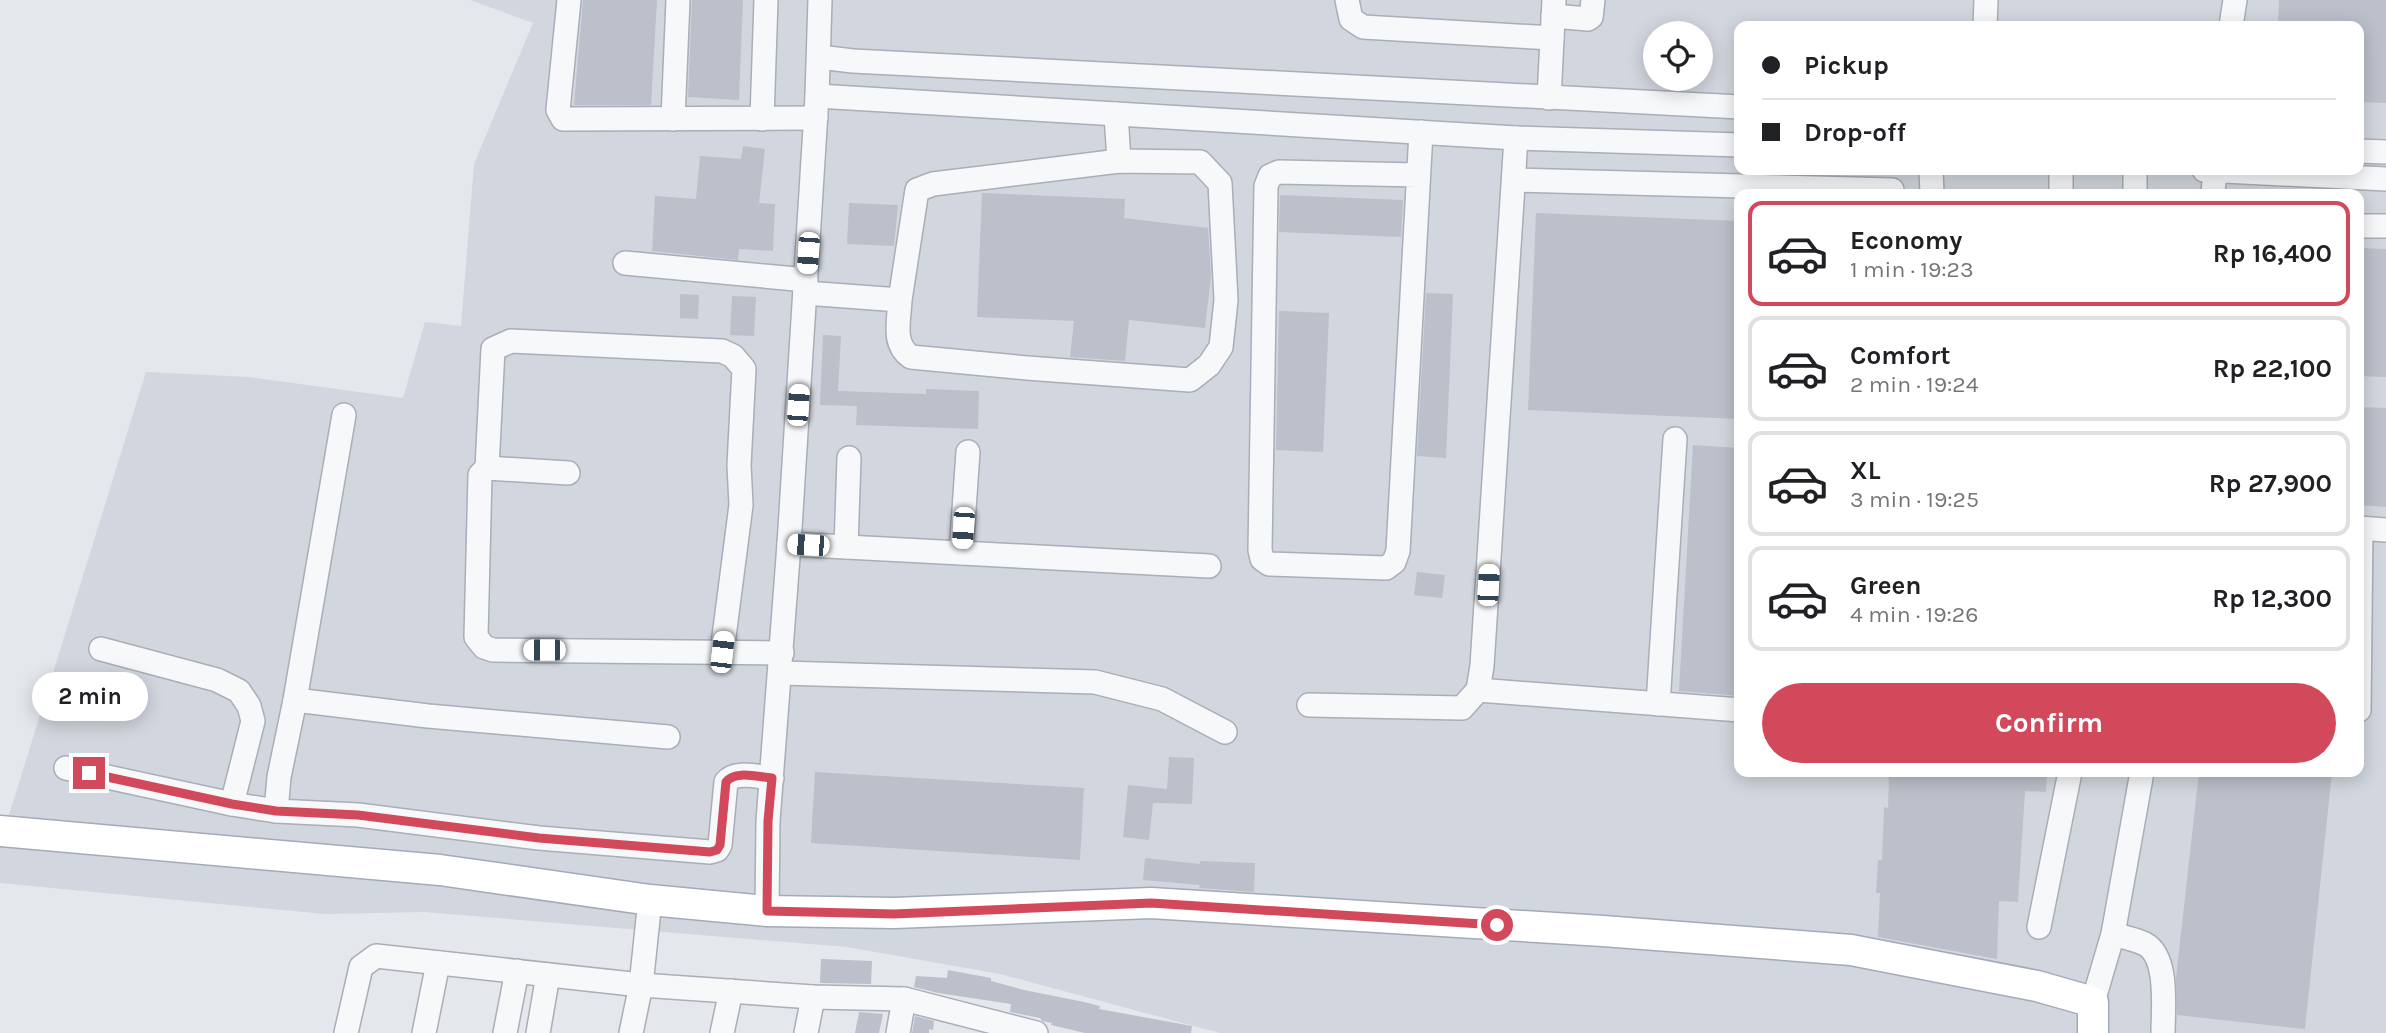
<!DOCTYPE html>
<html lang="en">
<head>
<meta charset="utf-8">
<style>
	:root { --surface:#fff; --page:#f2f2f2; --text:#202124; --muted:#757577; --line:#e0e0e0; --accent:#d1495b }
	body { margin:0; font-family:Karla,sans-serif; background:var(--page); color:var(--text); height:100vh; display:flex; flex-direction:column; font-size:26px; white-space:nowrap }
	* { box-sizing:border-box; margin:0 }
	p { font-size:23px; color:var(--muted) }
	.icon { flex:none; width:38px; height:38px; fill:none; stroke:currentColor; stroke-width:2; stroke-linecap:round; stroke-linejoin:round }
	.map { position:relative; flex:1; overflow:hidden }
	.panel { position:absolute; left:1734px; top:189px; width:630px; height:588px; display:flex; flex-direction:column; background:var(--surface); border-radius:14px; box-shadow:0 4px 18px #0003 }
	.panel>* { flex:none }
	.top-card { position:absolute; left:1734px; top:21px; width:630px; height:154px; border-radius:14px; box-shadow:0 4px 18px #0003; display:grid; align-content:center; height:154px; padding:0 28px; background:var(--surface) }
	.buttons { position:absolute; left:1643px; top:21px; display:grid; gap:14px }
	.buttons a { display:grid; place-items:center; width:70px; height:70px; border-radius:50%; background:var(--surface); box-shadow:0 4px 18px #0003; font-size:35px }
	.end { position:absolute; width:32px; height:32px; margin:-16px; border:9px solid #d1495b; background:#fff; box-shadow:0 0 0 4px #fff }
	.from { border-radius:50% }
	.bubble { position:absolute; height:49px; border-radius:24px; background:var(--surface); box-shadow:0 4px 18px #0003; font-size:23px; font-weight:700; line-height:49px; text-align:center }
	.car { position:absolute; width:21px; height:42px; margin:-21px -10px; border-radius:9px; box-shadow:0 0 5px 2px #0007; background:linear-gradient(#fff 24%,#345 0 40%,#fff 0 76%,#345 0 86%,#fff 0) }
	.top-card b { display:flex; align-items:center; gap:24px; height:66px; font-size:26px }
	.top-card b+b { border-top:2px solid var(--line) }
	.top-card i { width:18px; height:18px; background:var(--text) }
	ul { padding:12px 0 0; list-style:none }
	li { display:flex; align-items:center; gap:21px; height:105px; margin:0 14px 10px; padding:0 14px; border:4px solid var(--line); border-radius:14px }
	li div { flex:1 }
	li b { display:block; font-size:26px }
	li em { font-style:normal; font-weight:700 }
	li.selected { border-color:var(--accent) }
	li>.icon { width:63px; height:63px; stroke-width:1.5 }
	.action { display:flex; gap:14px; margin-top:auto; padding:14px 28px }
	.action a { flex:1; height:80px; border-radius:42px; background:var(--accent); color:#fff; font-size:28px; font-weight:700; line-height:80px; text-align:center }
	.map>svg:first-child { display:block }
	.built { fill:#d2d6de; fill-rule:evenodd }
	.building { fill:#bbc0ca }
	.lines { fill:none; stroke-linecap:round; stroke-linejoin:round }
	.minor-casing { stroke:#a9aeb7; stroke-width:26 }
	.major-casing { stroke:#a3abb8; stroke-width:33 }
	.minor { stroke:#f7f8fa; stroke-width:23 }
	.major { stroke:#fff; stroke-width:30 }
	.route { stroke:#d1495b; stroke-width:9 }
</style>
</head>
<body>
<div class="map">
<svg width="2386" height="1033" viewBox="0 0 2386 1033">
	<rect width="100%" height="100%" fill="#e4e7ec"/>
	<path class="built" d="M 470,0 L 2386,0 L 2386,1033 L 1220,1033 L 1000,974 L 847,947 L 424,912 L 325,914 L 0,883 L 0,834 L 10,812 L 146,372 L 249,377 L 403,398 L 425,322 L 461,326 L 474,164 L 533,23 ZM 1740,26 L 2359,26 L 2359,170 L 1740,170 ZM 1656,33 L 1701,33 L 1701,79 L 1656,79 ZM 1740,194 L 2359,194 L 2359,772 L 1740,772 Z"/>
	<g class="building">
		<polygon points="583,0 657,0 651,105 574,105"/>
		<polygon points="692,0 743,0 739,100 688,97"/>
		<polygon points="2279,0 2386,0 2386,103 2359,102 2359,26 2278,26"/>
		<polygon points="743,146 765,149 759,203 775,204 773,251 739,249 738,260 652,251 655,196 696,199 700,156 741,159"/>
		<polygon points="982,193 1125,199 1124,218 1208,228 1211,276 1205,328 1129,320 1125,361 1070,357 1074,321 977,317"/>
		<polygon points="1280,195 1403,200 1401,237 1279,232"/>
		<polygon points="849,203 898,205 894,246 847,244"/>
		<polygon points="1536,213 1740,221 1740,419 1528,410"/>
		<polygon points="2359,248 2386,249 2386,377 2359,376"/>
		<polygon points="1426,293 1453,294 1446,458 1417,456"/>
		<polygon points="680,294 699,295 698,319 680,318"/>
		<polygon points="732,296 756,297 754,336 730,335"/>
		<polygon points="1279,311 1329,313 1323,452 1276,450"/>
		<polygon points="823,335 841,336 838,391 926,394 926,389 979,391 978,429 856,425 857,406 820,405"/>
		<polygon points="2359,407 2386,408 2386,507 2359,505"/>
		<polygon points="1693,445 1740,448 1740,696 1679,691"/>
		<polygon points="1417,572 1445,575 1442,598 1414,595"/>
		<polygon points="1169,757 1194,758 1192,804 1153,803 1149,840 1123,837 1128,785 1167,789"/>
		<polygon points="815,772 1084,788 1080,860 811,843"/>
		<polygon points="1889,772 2047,772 2046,792 2025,791 2018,902 1999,901 1997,959 1878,937 1880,893 1876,893 1878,860 1882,860 1884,807 1888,808"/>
		<polygon points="2199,772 2332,772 2305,1029 2177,1015 2176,978"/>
		<polygon points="1145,858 1200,864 1200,861 1255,863 1254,892 1199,888 1200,885 1143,880"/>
		<polygon points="821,959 872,961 871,984 820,983"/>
		<polygon points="948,970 991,978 991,981 1024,990 1084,1002 1100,1006 1099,1009 1192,1026 1191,1033 1085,1033 1051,1025 1052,1023 1042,1021 1040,1018 1010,1012 1011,1004 938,993 914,987 916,976 947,978"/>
		<polygon points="859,1012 883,1014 879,1033 855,1033"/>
		<polygon points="915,1016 934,1021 933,1030 929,1029 929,1033 912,1033"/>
	</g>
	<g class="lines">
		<g class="minor-casing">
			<g id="minor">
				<polyline points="569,0 558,110 563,119 816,118"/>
				<polyline points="1347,0 1351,19 1363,27 1552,38"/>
				<polyline points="1553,16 1588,19 1591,17 1593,0"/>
				<polyline points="1985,26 1986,0"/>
				<polyline points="2231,26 2235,0"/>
				<polyline points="819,57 853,61 1740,107"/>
				<polyline points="817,96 1516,138 1740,145"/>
				<polyline points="1549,98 1554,0"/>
				<polyline points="1116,114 1119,161"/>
				<polyline points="673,119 678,0"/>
				<polyline points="762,119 766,0"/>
				<polyline points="2359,151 2386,152"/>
				<polyline points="1931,170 1932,194"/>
				<polyline points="2061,170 2061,194"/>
				<polyline points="2135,170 2135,194"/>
				<polyline points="2204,170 2386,179"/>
				<polyline points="1418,175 1279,172 1270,176 1266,186 1260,550 1262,559 1269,564 1386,568 1394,562 1398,551 1421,132"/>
				<polyline points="1514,180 1892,190"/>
				<polyline points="2213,194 2215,170"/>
				<polyline points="2359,226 2386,226"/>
				<polyline points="625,263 806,280"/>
				<path d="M 805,293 L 900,300 C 899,321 892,344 911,357 L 1027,368 L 1190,380 L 1209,365 L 1221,347 L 1226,300 L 1220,183 L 1200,162 L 1119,161 L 933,184 L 917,190 L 900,300"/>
				<path d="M 344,415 L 295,700 L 279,777 L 276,811 L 358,815 L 539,838 L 710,852 L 717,850 L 720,845 L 726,782 C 735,770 758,777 772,778"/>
				<polyline points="487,468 493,349 511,341 722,351 733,356 744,369 739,465 741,505 722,652"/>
				<polyline points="568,473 487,468 480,475 476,637 484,647 493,650 782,653"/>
				<polyline points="2359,528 2386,530"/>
				<polyline points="789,544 1209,566"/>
				<polyline points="846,547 849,458"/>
				<polyline points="961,553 968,452"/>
				<polyline points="101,649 217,680 239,691 249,706 253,721 232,804"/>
				<polyline points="781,673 1095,682 1162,699 1225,732"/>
				<polyline points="1478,690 1740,710"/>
				<polyline points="295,700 428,716 668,737"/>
				<polyline points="1658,704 1675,439"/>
				<polyline points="1309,705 1462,708 1478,690 1482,666 1516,138"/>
				<polyline points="2359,710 2361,528"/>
				<polyline points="66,768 232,804 276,811"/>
				<polyline points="767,911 768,821 789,544 817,96 820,0"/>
				<polyline points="2039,927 2070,772"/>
				<path d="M 2113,934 C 2123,937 2135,939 2145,944 C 2169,957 2163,1009 2163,1033"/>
				<polyline points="2093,1002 2113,934 2142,772"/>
				<polyline points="346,1033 361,967 376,956 641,985 813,997 904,999 1036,1033"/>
				<polyline points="424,1033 438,963"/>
				<polyline points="505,1033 517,971"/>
				<polyline points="538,1033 548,975"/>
				<polyline points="631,1033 641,985 650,900"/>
				<polyline points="722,1033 731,991"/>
				<polyline points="806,1033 813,997"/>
				<polyline points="898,1033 904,999"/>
			</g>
		</g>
		<g class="major-casing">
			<polyline id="major" points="0,831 440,870 650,900 767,911 894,913 1151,903 1603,931 1851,950 2037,986 2093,1002 2093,1033"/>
		</g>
		<use href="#minor" class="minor"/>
		<use href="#major" class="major"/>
	</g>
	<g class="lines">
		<path class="route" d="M 89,773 L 232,804 L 276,811 L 358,815 L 539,838 L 710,852 L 717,850 L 720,845 L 726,782 C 735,770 758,777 772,778 L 768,821 L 767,911 L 894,914 L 1151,903 L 1497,925"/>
	</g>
</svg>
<div class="buttons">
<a><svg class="icon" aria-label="locate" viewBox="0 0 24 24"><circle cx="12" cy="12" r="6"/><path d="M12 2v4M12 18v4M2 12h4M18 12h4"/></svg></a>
</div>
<i class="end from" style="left:1497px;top:925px"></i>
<i class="end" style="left:89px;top:773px"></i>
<div class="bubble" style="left:32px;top:672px;width:116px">2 min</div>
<i class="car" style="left:808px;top:253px;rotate:184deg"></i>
<i class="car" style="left:798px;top:405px;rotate:4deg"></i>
<i class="car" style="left:963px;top:528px;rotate:184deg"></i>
<i class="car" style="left:808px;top:545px;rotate:273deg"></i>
<i class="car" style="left:1488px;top:585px;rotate:3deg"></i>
<i class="car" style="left:544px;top:650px;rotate:270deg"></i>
<i class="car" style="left:722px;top:652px;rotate:7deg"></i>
<div class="top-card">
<b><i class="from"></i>Pickup</b>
<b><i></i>Drop-off</b>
</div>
<section class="panel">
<ul>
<li class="selected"><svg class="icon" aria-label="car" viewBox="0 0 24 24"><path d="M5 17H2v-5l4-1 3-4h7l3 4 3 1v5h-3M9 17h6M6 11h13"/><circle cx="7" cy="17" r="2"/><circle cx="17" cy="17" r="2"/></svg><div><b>Economy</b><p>1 min · 19:23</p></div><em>Rp 16,400</em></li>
<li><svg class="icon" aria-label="car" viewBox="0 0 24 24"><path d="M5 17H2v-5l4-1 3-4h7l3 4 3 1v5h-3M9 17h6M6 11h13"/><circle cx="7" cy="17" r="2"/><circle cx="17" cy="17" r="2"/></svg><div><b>Comfort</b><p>2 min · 19:24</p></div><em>Rp 22,100</em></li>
<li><svg class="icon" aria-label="car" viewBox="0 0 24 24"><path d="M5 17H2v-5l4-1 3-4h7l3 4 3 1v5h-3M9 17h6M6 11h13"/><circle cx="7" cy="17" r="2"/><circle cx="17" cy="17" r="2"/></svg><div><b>XL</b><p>3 min · 19:25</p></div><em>Rp 27,900</em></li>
<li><svg class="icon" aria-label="car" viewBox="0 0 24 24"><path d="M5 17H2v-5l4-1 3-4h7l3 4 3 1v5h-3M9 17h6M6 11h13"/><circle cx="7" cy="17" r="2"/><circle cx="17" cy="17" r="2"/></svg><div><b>Green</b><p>4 min · 19:26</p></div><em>Rp 12,300</em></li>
</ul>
<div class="action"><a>Confirm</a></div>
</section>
</div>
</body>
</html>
